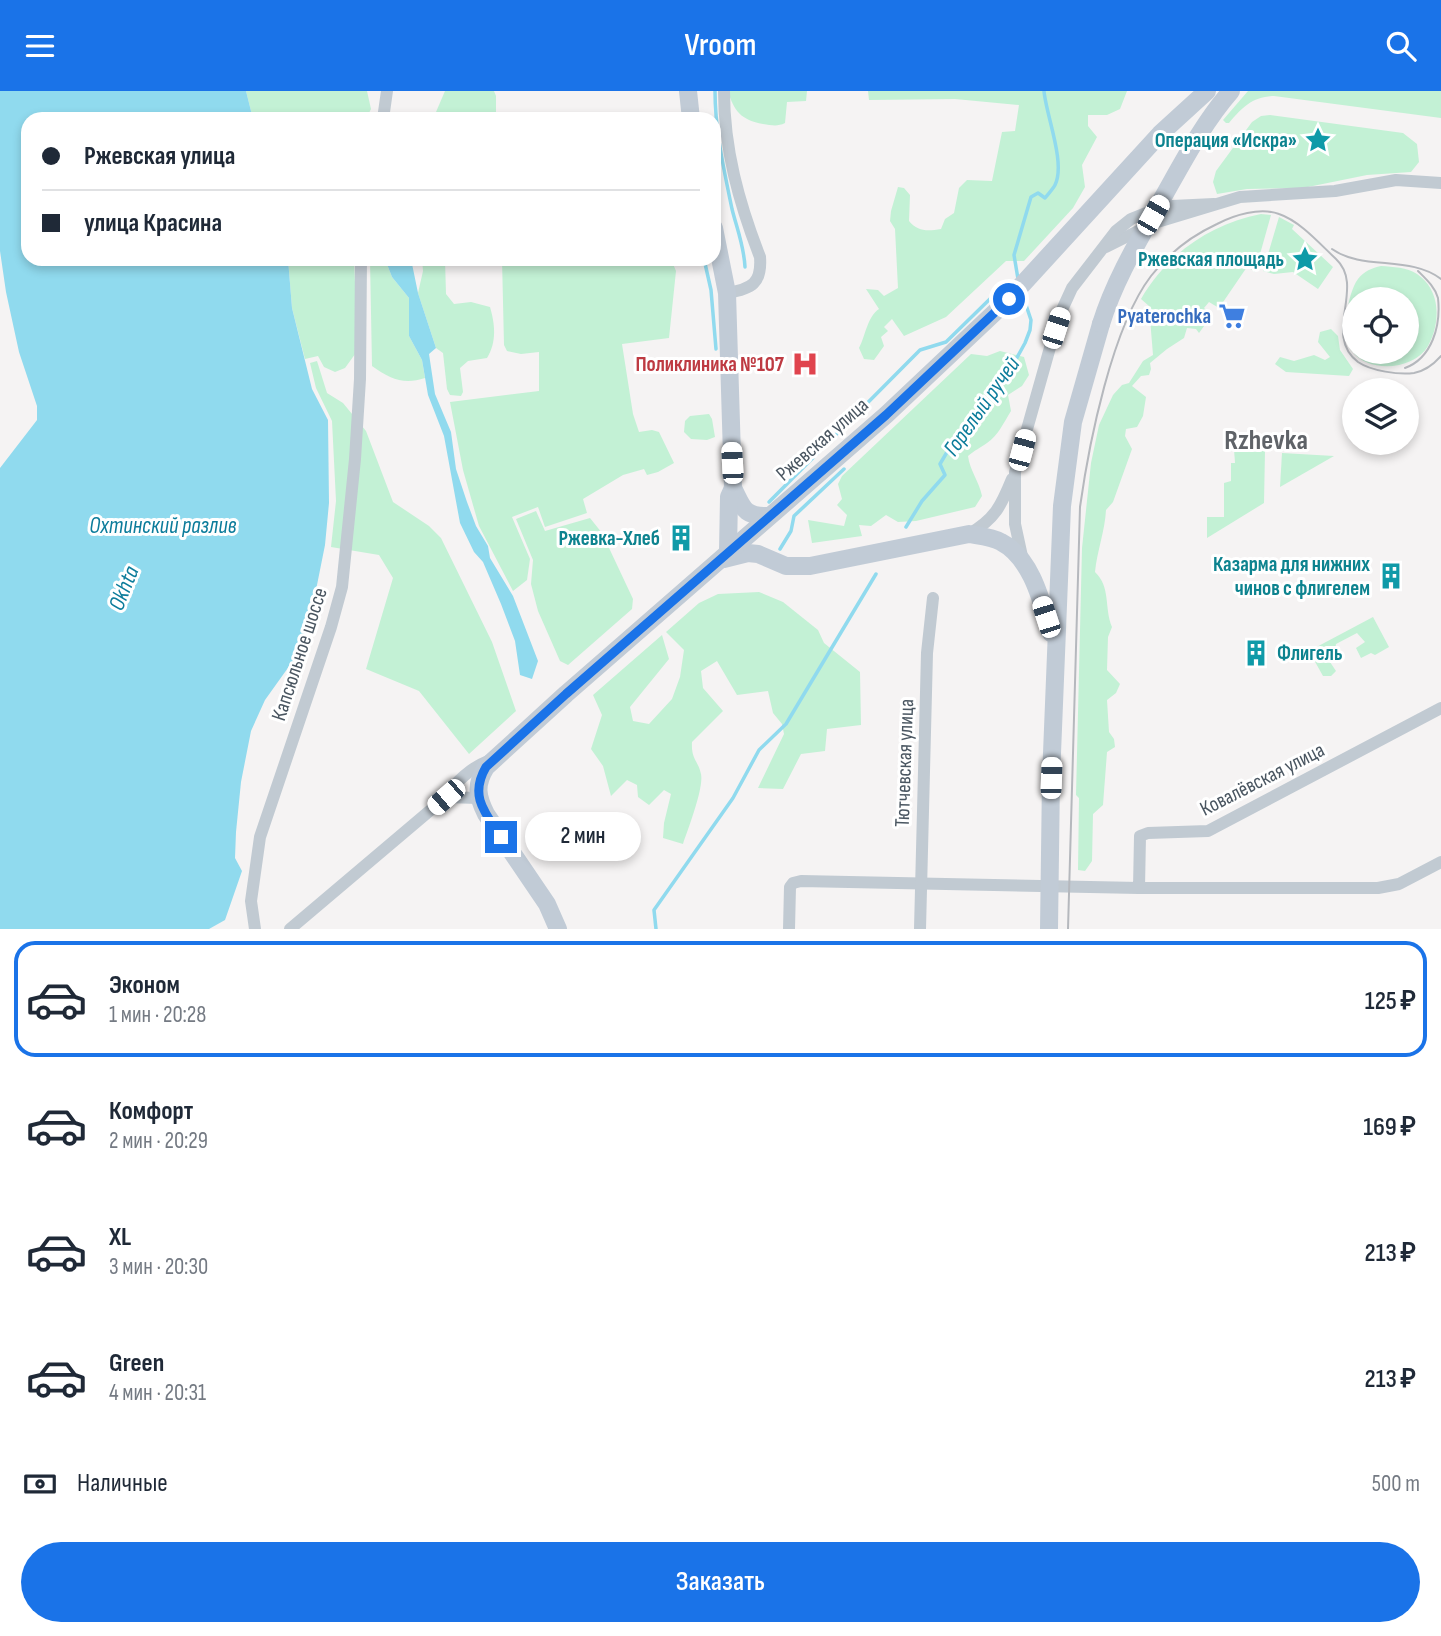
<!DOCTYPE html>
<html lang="ru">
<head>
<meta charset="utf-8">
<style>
	:root { --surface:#fff; --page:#f6f6f7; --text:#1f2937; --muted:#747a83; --line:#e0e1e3; --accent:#1a73e8 }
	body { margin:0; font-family:"Sofia Sans Condensed",sans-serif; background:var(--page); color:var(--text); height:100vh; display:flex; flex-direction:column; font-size:26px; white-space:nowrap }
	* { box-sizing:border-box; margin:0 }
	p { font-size:23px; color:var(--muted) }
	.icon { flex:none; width:38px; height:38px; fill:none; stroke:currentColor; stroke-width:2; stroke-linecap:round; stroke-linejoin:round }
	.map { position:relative; height:838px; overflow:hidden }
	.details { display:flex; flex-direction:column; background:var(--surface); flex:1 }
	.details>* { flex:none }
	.top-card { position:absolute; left:21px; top:21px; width:700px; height:154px; border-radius:21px; box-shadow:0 4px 10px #0003; display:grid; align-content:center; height:154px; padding:0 21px; background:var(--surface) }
	.controls { position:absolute; left:1342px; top:196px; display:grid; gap:14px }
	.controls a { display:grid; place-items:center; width:77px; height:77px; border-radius:50%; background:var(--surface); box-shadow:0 4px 10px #0003; font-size:35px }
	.end { position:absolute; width:32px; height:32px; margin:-16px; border:9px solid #1a73e8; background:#fff; box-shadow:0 0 0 4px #fff }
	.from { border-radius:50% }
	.bubble { position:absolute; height:49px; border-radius:24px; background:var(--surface); box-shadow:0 4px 10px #0003; font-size:23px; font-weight:600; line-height:49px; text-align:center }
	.car { position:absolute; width:21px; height:42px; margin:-21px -10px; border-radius:9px; box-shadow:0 0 5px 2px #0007; background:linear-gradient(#fff 24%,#345 0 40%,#fff 0 76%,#345 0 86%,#fff 0) }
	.top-card b { display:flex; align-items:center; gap:24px; height:66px; font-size:26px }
	.top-card b+b { border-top:2px solid var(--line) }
	.top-card i { width:18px; height:18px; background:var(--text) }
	ul { padding:12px 0 0; list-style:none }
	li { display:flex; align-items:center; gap:21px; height:116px; margin:0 14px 10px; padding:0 7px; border:4px solid transparent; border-radius:21px }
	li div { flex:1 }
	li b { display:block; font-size:26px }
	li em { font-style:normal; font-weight:600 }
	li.selected { border-color:var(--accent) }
	li>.icon { width:63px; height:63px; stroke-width:1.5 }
	.pay { display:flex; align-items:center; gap:18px; height:77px; padding:0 21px; font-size:26px }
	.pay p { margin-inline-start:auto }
	.action { display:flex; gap:14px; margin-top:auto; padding:14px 21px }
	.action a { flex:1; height:80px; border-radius:42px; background:var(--accent); color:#fff; font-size:28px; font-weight:600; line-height:80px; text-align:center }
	header { display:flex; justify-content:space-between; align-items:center; height:91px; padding:0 21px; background:var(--accent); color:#fff; font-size:32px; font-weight:600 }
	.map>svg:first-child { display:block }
	.green { fill:#c3f1d5; fill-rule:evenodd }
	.water { fill:#90daee }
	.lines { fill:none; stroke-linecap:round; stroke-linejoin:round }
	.stream { stroke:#90daee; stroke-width:3.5 }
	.street { stroke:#c1cad2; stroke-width:12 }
	.secondary { stroke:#c1cbd6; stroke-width:18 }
	.tram { stroke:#b5b8bd; stroke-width:2 }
	.secondary-bridge { stroke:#c1cbd6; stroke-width:18 }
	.route { stroke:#1a73e8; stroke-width:9 }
	.labels { text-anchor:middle; stroke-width:6; stroke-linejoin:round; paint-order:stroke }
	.culture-label { font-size:21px; font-weight:bold; fill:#0d838f; stroke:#fff; text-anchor:end }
	.shop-label { font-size:21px; font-weight:bold; fill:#366cbe; stroke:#fff; text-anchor:end }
	.health-label { font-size:21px; font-weight:bold; fill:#be3a42; stroke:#fff; text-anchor:end }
	.street-label { font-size:21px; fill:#4a5661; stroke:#fff }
	.water-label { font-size:23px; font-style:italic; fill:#0c7c9b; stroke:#fff }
	.district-label { font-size:28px; font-weight:bold; fill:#5f6368; stroke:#fff }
</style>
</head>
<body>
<header><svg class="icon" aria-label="menu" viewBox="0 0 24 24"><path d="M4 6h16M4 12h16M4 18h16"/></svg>Vroom<svg class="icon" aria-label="search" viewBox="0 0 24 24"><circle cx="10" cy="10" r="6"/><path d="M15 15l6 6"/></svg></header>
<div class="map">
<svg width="1441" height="838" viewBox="0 0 1441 838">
	<rect width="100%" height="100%" fill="#f5f3f3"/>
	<g class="green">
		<polygon points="246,0 367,0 371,18 366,28 253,28"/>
		<polygon points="445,0 494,0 496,5 496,28 433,28"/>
		<path d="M 728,0 L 807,0 L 806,10 L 787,11 L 785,32 C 777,36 771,34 763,33 C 741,29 734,20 728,0 Z"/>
		<path d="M 868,0 L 1127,0 L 1120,18 L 1107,24 L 1088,24 L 1088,35 L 1097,46 L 1082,74 L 1085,96 L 1073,117 L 1024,170 L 1006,170 L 946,226 L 904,245 L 892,228 L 884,236 L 888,240 L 881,246 L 884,255 L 874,269 L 864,268 L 859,257 C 866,244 867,226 879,218 L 866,198 L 878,199 L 884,205 L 898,197 L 895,138 L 890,130 L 891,120 L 898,96 L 904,97 L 910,104 L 909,130 C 918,141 928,140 941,138 L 945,128 L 954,122 L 959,97 L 967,89 L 992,90 L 1002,41 L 1015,40 L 1019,14 L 955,8 L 869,9 Z"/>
		<path d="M 1248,0 L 1441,0 L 1441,27 L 1274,5 C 1252,6 1243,16 1229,32 L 1226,32 L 1223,29 Z"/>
		<polygon points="1270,24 1403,42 1417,53 1419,71 1411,81 1367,84 1303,97 1247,98 1217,103 1213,91 1216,80 1252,31 1261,25"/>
		<path d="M 1261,123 L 1271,124 L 1255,181 L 1247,176 L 1219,217 L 1209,211 L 1204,217 L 1212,224 L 1199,242 L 1196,238 L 1187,237 L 1184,247 L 1167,258 L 1150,272 L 1151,278 L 1149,284 L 1141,285 L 1132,295 L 1146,306 L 1143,325 L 1137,336 L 1126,338 L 1125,345 L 1132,358 L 1113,411 L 1106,419 C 1105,440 1097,460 1095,481 C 1111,496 1104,517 1112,536 L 1108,546 L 1107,579 L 1120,593 L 1116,602 L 1107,609 L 1109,641 L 1114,648 L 1115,656 L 1107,661 L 1103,714 L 1093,723 L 1092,770 L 1085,780 L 1078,779 L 1079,707 L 1076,704 L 1082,457 L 1091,372 L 1099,334 L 1113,304 L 1122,294 L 1129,292 L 1143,270 L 1153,264 L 1149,215 L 1141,208 C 1167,163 1210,133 1261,123 Z"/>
		<polygon points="1279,126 1294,134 1292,138 1333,176 1318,198 1293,181 1274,183 1263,180"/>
		<polygon points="288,168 354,168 358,259 345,277 335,281 324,276 318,265 305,268 292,217"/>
		<path d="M 370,168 L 385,168 L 392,186 L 409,207 L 409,245 L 422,269 L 425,287 C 404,294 390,288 372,275 Z"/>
		<path d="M 422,168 L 445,168 L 446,203 L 454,213 L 471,211 L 490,216 C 495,233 497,251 487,267 L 468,270 L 460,277 L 463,301 L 461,305 L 450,304 L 447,298 L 443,262 L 436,257 L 418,202 L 423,180 Z"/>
		<polygon points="502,168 671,168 676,180 669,247 622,253 633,323 639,341 652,339 659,341 674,372 658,381 647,384 644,378 623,384 583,408 587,422 545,436 538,416 512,426 530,468 527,489 513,500 479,435 463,379 450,311 539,300 539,261 521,263 507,260 504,254"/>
		<path d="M 1381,175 C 1393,176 1407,176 1417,183 C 1441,199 1441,232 1428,255 C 1414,279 1369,283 1352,260 C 1341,245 1347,203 1358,188 C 1364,180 1372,177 1381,175 ZM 1354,208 L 1407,208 L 1407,261 L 1354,261 Z"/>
		<polygon points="1331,238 1338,245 1340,259 1353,278 1349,285 1286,281 1275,273 1280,266 1294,270 1314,264 1325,269 1330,266 1318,251 1320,241"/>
		<path d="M 1000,260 L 1024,266 L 1029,284 L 1022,295 L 1008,304 L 1011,320 C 1004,331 998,345 987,352 C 980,357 975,359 968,365 C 970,380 979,390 982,405 L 975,416 L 916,430 L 898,431 L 886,424 L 871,435 L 859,434 L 862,445 L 812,452 L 808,429 L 844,435 L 847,424 L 837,414 L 842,408 L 838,393 L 842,385 L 971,263 L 987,265 Z"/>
		<polygon points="317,270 327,302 343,312 366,340 393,411 429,435 441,447 492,551 516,620 469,663 419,600 366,578 393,487 379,464 331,456 336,410 332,330 316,297 310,272"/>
		<polygon points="709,323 712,328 715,346 707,349 691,348 684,341 685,330 690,325"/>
		<polygon points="1234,358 1265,360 1264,412 1207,447 1207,426 1224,426 1224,392 1231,390 1231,372 1235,372"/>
		<polygon points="1282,362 1334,365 1280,396"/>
		<polygon points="536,420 545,440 590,427 602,442 633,508 632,518 568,574 560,570 538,520 531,493 533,469 516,428"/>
		<path d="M 759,501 L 783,511 L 818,539 L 824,552 L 860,581 L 861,634 L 827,638 L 825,660 L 801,663 L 783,698 L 758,697 L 784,643 L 782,633 L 773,622 L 768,600 L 737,604 L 717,570 L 701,580 L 703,597 L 723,620 L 692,651 C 691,669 698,669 701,683 C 704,697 688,738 683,753 L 663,747 L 664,732 L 671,703 L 664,699 L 649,714 L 638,706 L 637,694 L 627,689 L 611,705 L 603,675 L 591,658 L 602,624 L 593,604 L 662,544 L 669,568 L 630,616 L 633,630 L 649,633 L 672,608 L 680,586 L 684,559 L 666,541 L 699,512 L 718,503 Z"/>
		<polygon points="1373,526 1389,556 1375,564 1371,562 1361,567 1356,557 1365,551 1357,542 1336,553 1335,560 1326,565 1336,580 1331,585 1323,585 1309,560"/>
	</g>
	<g class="water">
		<polygon points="0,0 246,0 253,28 28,28 28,168 288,168 292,217 312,298 328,329 329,412 325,454 310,529 295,567 265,609 251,640 241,691 236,741 235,767 242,780 225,829 209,838 0,838 0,377 37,329 37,315 19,261 6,201 0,160"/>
		<polygon points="385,168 411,168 418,202 436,257 429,263 435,303 451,341 456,378 467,411 476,435 488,455 490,467 513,505 538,570 532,588 520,584 515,550 501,513 483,471 474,461 460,432 444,345 428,304 422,269 409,245 409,207 392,186"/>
	</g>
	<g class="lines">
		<g class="stream">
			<path d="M 715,0 C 715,40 724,79 732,118 C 737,138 744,155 745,176"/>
			<polyline points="704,168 711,199 716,258"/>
			<path d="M 1018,188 L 1014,164 L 1031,106 L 1038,102 L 1045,107 C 1048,103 1053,98 1055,94 C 1066,72 1046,24 1044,0"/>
			<polyline points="769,411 920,259 946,251 996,202"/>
			<polyline points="906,436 922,410 945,384 940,373 950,356 981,320 1009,281 1025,252 1030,239 1031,229 1022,202"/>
			<polyline points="780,458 791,440 794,425 844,378"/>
			<polyline points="656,838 654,819 733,707 759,659 786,633 876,483"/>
		</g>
		<g class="street">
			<path d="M 724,0 C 724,58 739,112 760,166 C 762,192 752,198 727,202"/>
			<polyline points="383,28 387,0"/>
			<polyline points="1106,156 1154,132 1240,106 1335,100 1396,89 1441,92"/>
			<path d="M 969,443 C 995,428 1001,415 1012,388"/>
			<polyline points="1023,470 1015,433 1015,381 1051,253 1061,221 1072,197 1116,140 1131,128 1151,120 1172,115 1214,113"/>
			<polyline points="446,706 478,707"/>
			<polyline points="1139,797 1378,797 1399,793 1441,771"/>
			<polyline points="255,838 251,810 260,746 331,536 342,496 355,368 360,288 361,168"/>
			<path d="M 290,838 L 446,706 C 454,692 472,676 488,670"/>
			<polyline points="789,838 790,796 793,792 801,790 1139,797 1140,745 1148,742 1208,740 1441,617"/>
			<polyline points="920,838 927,562 933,507"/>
		</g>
		<g class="secondary">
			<polyline points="688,0 691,28"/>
			<path d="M 714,137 L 727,202 L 733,397 C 743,416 743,426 769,425"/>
			<polyline points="728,461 729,406 733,397"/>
			<path d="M 724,468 L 748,462 L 758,463 L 786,475 L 810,475 L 969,443 C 980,445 992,446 1001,451 C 1032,467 1042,512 1051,542"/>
			<path d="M 558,838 L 547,813 L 486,723 C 477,705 475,694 486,676 L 566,603 L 886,324 L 1009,208 L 1160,43 L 1207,0"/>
			<polyline points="1049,838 1051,687 1062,415 1073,331 1101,233"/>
		</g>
		<g class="tram">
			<path d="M 1332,158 C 1363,180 1410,164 1441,188"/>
			<path d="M 1405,277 C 1432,267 1441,235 1438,207 C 1435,196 1426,188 1418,180"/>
			<path d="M 1068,838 L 1080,416 C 1089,352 1112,236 1151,185 C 1169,162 1191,145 1217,133 C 1234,124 1260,116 1279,123 C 1300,130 1320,153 1336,168 C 1366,196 1322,244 1358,271 C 1371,280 1399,284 1414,282 C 1425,280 1434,273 1441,265"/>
		</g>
		<path class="secondary-bridge" d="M 1101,233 C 1115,188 1139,149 1162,108 C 1183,71 1203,32 1231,0"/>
	</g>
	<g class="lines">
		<path class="route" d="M 501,746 C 485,722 469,705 486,676 L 566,603 L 886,324 L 1009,208"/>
	</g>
	<defs>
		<g id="sight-bare" transform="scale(2.1)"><path d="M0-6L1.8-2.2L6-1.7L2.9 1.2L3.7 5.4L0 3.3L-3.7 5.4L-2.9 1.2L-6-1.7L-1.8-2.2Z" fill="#0f9aa8" stroke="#fff" stroke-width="2.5" paint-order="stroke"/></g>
		<g id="supermarket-bare" transform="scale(2.1)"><path d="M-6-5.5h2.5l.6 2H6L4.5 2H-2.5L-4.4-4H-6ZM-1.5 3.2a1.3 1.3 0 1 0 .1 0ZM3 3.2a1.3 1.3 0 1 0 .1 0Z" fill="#3f7fe0" stroke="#fff" stroke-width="2.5" paint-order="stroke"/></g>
		<g id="hospital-bare" transform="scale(2.1)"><path d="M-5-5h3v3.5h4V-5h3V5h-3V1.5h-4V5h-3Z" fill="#e0444e" stroke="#fff" stroke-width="2.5" paint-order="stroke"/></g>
		<g id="building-bare" transform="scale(2.1)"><path d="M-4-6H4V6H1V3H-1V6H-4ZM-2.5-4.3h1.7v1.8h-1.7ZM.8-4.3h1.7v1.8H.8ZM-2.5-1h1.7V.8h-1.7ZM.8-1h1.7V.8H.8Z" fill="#0f9aa8" stroke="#fff" stroke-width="2.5" paint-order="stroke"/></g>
	</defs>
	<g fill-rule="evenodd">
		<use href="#sight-bare" x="1318" y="49"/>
		<use href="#sight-bare" x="1305" y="168"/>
		<use href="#supermarket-bare" x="1232" y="225"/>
		<use href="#hospital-bare" x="805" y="273"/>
		<use href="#building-bare" x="681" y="447"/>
		<use href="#building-bare" x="1391" y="485"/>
		<use href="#building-bare" x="1256" y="562"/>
	</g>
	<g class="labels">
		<g class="culture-label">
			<text x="1297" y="56">Операция «Искра»</text>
			<text x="1284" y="175">Ржевская площадь</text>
			<text x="660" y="454">Ржевка-Хлеб</text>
			<text x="1370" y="480">Казарма для нижних<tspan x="1370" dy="24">чинов с флигелем</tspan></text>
			<text x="1277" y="569" text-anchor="start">Флигель</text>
		</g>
		<g class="shop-label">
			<text x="1211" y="232">Pyaterochka</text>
		</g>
		<g class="health-label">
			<text x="784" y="280">Поликлиника №107</text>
		</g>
		<g class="street-label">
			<text transform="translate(822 348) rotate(-41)" y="7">Ржевская улица</text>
			<text transform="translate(299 563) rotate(-72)" y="7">Капсюльное шоссе</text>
			<text transform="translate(904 672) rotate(-88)" y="7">Тютчевская улица</text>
			<text transform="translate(1262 688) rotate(-27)" y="7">Ковалёвская улица</text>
		</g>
		<g class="water-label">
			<text transform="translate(981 315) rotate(-55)" y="8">Горелый ручей</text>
			<text x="163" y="442">Охтинский разлив</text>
			<text transform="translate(123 497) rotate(-68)" y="8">Okhta</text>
		</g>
		<g class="district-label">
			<text x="1266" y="358">Rzhevka</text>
		</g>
	</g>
</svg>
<div class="controls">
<a><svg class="icon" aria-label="locate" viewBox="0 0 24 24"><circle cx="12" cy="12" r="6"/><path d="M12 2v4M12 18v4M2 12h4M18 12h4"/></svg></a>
<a><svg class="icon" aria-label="layers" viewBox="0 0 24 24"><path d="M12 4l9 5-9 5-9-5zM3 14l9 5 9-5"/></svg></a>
</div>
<i class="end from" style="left:1009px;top:208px"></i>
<i class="end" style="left:501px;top:746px"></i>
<div class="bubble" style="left:525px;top:721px;width:116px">2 мин</div>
<i class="car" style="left:1153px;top:124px;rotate:30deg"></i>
<i class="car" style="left:1056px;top:237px;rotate:18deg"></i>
<i class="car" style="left:1022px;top:359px;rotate:15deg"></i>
<i class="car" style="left:732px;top:372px;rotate:357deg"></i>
<i class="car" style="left:1046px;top:526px;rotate:342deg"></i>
<i class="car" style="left:1051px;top:687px;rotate:2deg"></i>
<i class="car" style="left:446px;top:706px;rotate:229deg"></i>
<div class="top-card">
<b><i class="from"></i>Ржевская улица</b>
<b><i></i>улица Красина</b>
</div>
</div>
<section class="details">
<ul>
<li class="selected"><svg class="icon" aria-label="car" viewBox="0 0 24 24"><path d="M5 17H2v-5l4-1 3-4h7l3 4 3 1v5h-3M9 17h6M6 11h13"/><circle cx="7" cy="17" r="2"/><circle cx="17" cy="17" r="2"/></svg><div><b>Эконом</b><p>1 мин · 20:28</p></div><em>125 ₽</em></li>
<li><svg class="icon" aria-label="car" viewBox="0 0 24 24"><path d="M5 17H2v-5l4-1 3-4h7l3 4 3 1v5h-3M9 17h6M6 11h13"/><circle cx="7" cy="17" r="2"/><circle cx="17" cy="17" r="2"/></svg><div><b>Комфорт</b><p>2 мин · 20:29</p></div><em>169 ₽</em></li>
<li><svg class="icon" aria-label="car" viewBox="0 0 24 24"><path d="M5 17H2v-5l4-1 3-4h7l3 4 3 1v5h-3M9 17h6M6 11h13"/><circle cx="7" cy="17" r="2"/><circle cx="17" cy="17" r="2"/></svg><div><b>XL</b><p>3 мин · 20:30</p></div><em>213 ₽</em></li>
<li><svg class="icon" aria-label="car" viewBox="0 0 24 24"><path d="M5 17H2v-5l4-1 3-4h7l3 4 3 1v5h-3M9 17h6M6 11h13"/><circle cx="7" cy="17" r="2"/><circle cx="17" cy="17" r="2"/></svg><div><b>Green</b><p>4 мин · 20:31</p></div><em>213 ₽</em></li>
</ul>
<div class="pay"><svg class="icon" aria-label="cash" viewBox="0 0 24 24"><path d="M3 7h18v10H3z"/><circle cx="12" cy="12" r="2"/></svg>Наличные<p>500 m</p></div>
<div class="action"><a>Заказать</a></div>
</section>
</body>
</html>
